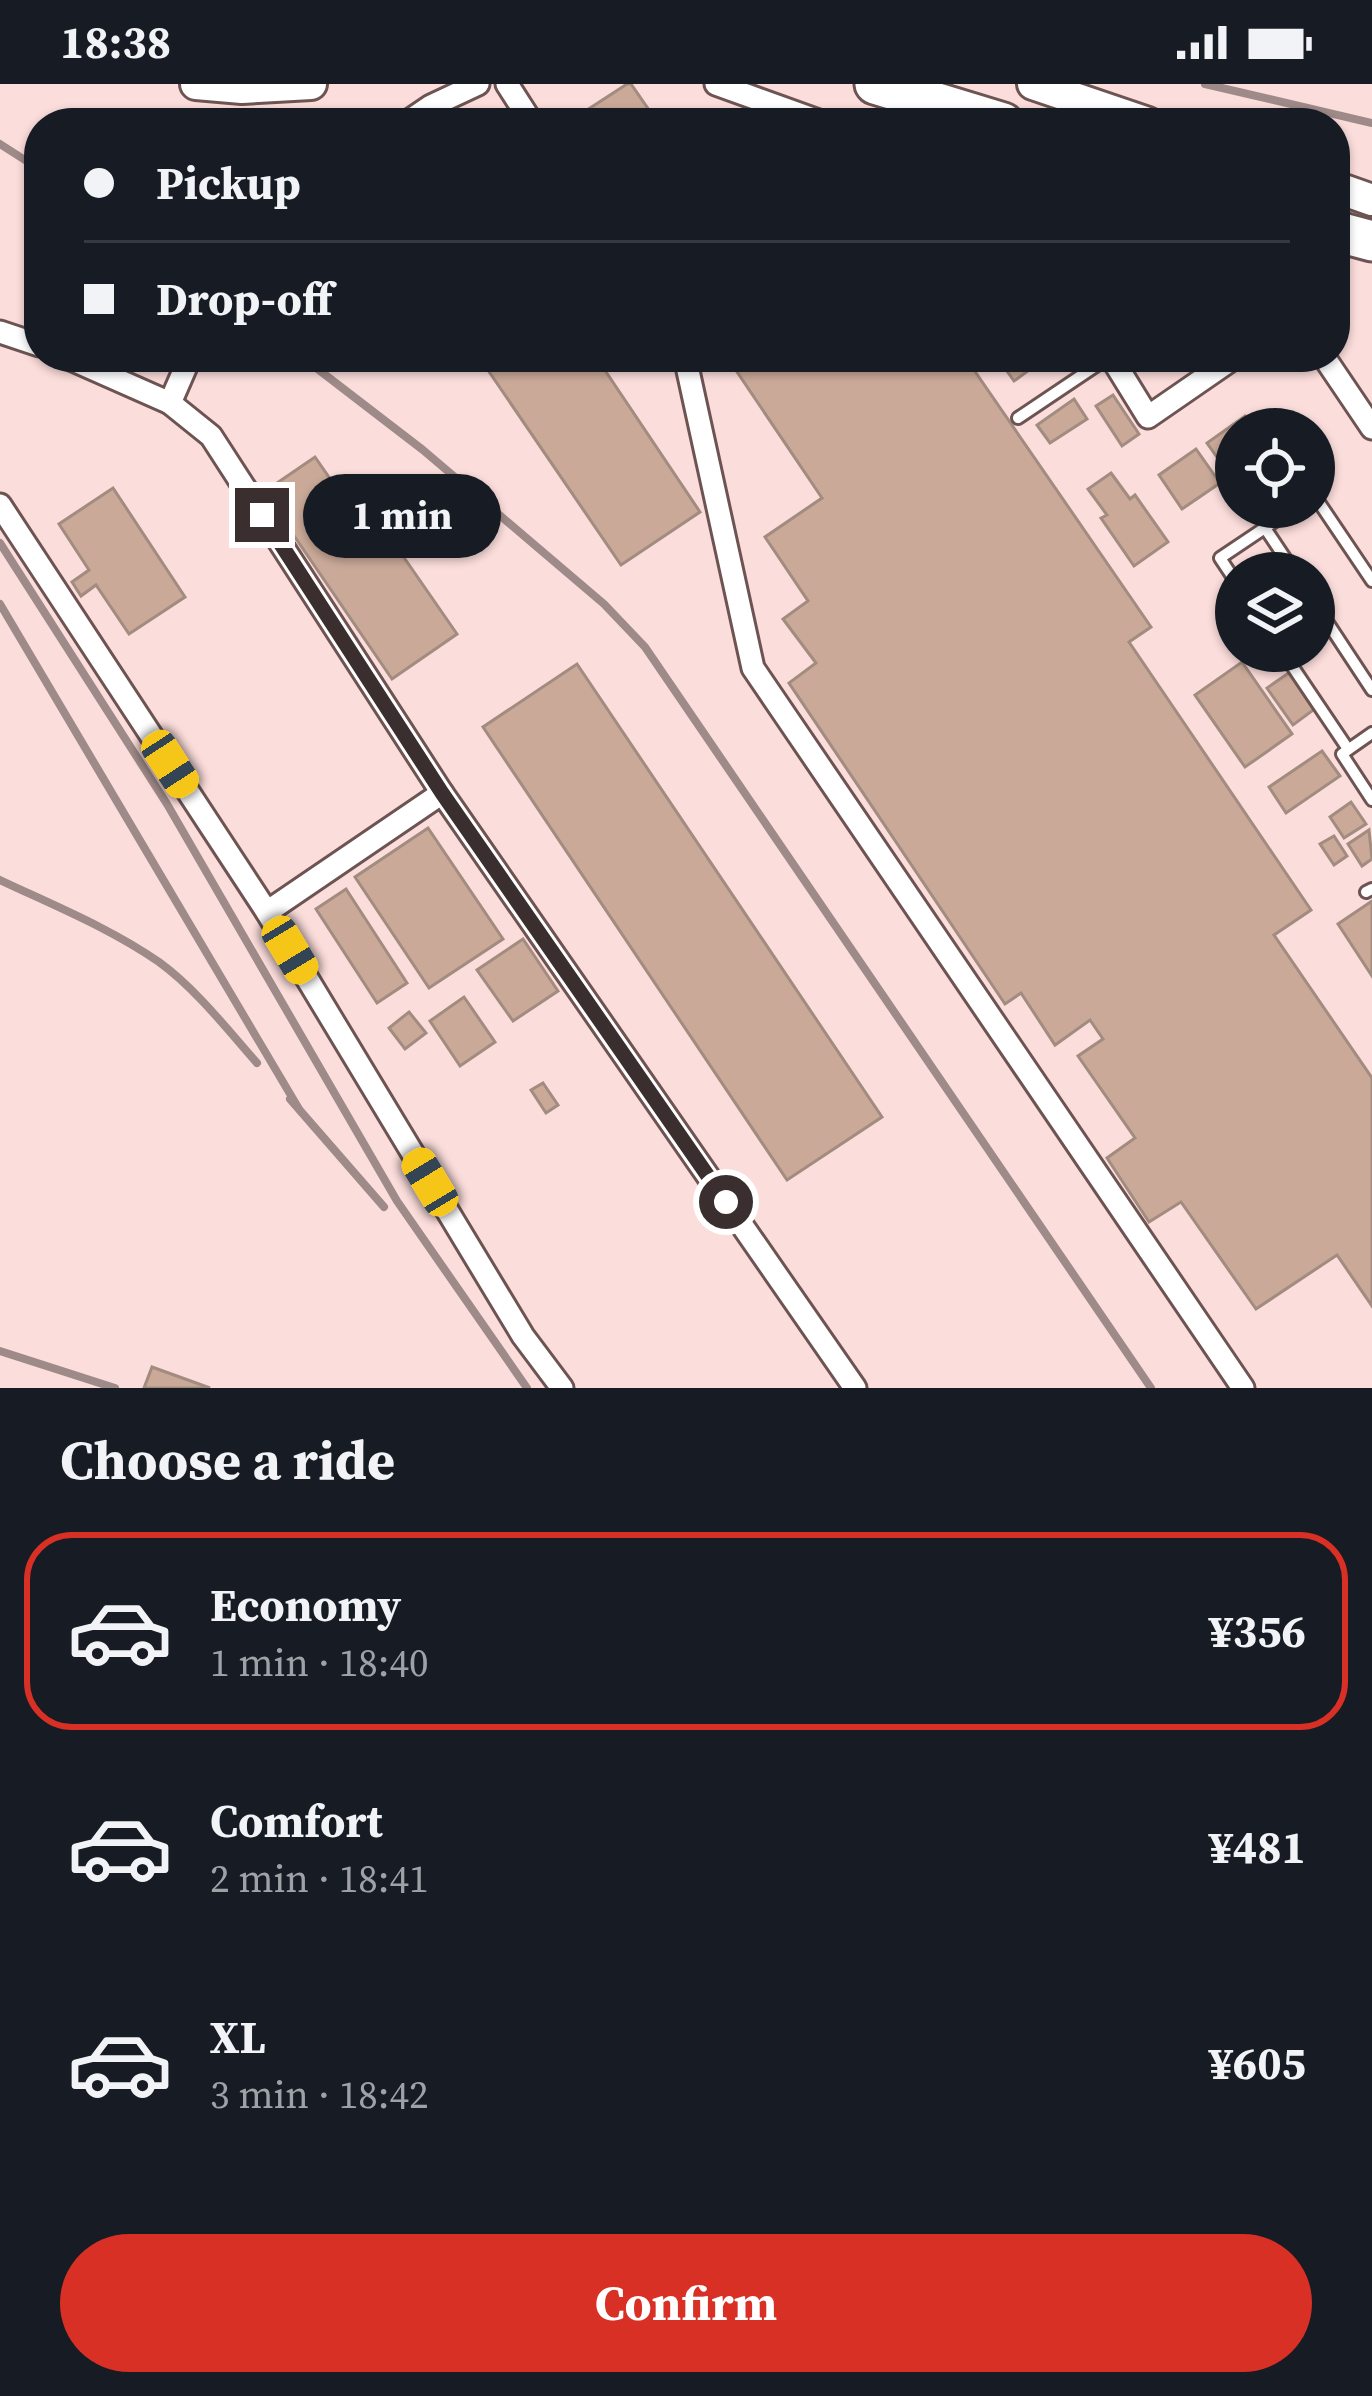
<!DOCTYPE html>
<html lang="en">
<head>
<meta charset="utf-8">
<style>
	:root { --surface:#171b24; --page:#242831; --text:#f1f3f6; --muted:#9ea1a6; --line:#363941; --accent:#d93025 }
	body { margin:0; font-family:"Source Serif 4",serif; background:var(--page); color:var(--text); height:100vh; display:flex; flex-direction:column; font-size:45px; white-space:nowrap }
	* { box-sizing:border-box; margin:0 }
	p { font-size:39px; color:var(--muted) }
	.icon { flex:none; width:66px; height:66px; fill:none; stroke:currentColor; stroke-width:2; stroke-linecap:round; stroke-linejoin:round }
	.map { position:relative; height:1304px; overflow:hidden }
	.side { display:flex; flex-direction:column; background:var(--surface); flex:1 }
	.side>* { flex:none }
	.hud { position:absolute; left:24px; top:24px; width:1326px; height:264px; border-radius:48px; box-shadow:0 3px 9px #0004; display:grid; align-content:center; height:264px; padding:0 60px; background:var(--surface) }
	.controls { position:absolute; left:1215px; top:324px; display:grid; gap:24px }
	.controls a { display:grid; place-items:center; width:120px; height:120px; border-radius:50%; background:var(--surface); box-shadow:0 3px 9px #0004; font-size:60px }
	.end { position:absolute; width:54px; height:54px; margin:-27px; border:15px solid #3a2f2e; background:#fff; box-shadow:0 0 0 6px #fff }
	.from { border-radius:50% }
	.bubble { position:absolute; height:84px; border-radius:42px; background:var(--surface); box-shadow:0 3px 9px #0004; font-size:39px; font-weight:700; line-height:84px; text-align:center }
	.car { position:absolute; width:36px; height:72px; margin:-36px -18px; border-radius:15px; box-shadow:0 0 9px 3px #0007; background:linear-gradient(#f5c518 24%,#345 0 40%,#f5c518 0 76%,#345 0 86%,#f5c518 0) }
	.hud b { display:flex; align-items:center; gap:42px; height:114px; font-size:45px }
	.hud b+b { border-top:3px solid var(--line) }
	.hud i { width:30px; height:30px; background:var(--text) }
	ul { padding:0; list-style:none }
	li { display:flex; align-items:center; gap:36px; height:198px; margin:0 24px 18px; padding:0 36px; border:6px solid transparent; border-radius:48px }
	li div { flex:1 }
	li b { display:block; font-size:45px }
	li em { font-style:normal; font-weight:700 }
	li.selected { border-color:var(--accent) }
	li>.icon { width:108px; height:108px; stroke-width:1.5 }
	h2 { padding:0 60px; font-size:54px; line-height:144px }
	.cta { display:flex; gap:24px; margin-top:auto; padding:24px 60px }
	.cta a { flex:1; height:138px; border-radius:72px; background:var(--accent); color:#fff; font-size:48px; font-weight:700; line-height:138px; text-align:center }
	.status { display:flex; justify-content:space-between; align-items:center; height:84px; padding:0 60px; background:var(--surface); direction:ltr }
	.status svg { height:33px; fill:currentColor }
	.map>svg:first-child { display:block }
	.building { fill:#caa998; stroke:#a28b7f; stroke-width:3 }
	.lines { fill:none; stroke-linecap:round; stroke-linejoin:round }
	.lane-casing { stroke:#6d5453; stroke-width:16 }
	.street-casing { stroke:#6d5453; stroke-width:27 }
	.secondary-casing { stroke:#6d5453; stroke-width:36 }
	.highway-casing { stroke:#6d5453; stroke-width:45 }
	.lane { stroke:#fff; stroke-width:10 }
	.street { stroke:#fff; stroke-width:21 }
	.secondary { stroke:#fff; stroke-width:30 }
	.highway { stroke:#fff; stroke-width:39 }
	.rail { stroke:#9e8a88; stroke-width:8 }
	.route { stroke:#3a2f2e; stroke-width:15 }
</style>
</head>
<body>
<div class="status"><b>18:38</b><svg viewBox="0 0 49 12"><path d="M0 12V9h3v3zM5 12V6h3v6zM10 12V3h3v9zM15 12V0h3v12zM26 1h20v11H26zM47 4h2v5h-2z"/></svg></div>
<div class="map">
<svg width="1372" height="1304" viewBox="0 0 1372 1304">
	<rect width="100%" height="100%" fill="#fbdddb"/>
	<g class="building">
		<polygon points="627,0 631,0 658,39 567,39"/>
		<polygon points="479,273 596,273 700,428 621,481"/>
		<polygon points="727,273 965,273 1151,543 1129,558 1311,826 1274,851 1372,994 1372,1222 1337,1171 1256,1225 1181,1118 1149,1138 1107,1074 1135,1054 1078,972 1103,955 1090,936 1055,961 1021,909 1005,920 789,599 816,579 783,535 808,517 765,453 822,414"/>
		<polygon points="997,273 1041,273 1043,276 1014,297"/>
		<polygon points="1113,311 1139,350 1122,362 1096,322"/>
		<polygon points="1074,315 1087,335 1050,359 1037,341"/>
		<polygon points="1245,332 1254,345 1236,345 1236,386 1229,390 1207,359"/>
		<polygon points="1196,365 1220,399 1182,425 1159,391"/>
		<polygon points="315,373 340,409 353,400 457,550 392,595 264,408"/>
		<polygon points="1111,389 1130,415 1135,411 1168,458 1134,482 1101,434 1107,431 1088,405"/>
		<polygon points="113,404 185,513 129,550 96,501 81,512 72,498 89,486 59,440"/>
		<polygon points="1242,578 1292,650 1245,683 1195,611"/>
		<polygon points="577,580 882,1033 787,1096 483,643"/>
		<polygon points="1290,588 1316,624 1293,641 1267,604"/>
		<polygon points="1322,667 1340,692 1286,729 1269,703"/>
		<polygon points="1351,718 1366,740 1344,754 1330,733"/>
		<polygon points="428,744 503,855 429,904 355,793"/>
		<polygon points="1369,746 1372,775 1362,782 1348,760"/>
		<polygon points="1334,752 1347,772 1334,781 1320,760"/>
		<polygon points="346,805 407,899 377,919 316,825"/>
		<polygon points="1372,817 1372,892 1338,840"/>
		<polygon points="523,855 558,907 513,937 477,886"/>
		<polygon points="464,913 495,958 460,982 430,937"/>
		<polygon points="409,928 426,949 405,965 389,944"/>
		<polygon points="543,999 558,1021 546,1029 531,1006"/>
		<polygon points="152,1283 210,1304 144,1304"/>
	</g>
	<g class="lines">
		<g class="lane-casing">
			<g id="lane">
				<polyline points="1018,334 1109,273"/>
				<polyline points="1314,411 1372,497"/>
				<polyline points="1265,444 1295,489"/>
				<polyline points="1236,498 1220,474 1296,423"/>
				<polyline points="1314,518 1372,606"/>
				<polyline points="1282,567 1348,665"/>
				<polyline points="1372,649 1342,670 1372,716"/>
				<polyline points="1366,808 1372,805"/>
			</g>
		</g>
		<g class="street-casing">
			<g id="street">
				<polyline points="507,0 532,39"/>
				<polyline points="716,0 824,39"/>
				<polyline points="406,39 431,22 478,0"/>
				<polyline points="0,248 39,261"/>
				<polyline points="66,273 170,319 190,273"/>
				<polyline points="685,273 753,584 1243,1304"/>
				<polyline points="1111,273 1148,333 1235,273"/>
				<polyline points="1324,273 1372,344"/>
				<polyline points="170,319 211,352 442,709 855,1304"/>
				<polyline points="0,421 267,828 523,1252 562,1304"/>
				<polyline points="267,828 442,709"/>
			</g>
		</g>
		<g class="secondary-casing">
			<g id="secondary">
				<polyline points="196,0 242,4 311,0"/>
				<polyline points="1033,0 1148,39"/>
				<polyline points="1335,103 1372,116"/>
			</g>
		</g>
		<g class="highway-casing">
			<g id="highway">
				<polyline points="875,0 1003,39"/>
				<polyline points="1335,147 1372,157"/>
			</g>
		</g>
		<use href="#lane" class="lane"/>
		<use href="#street" class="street"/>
		<use href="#secondary" class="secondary"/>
		<use href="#highway" class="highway"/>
		<g class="rail">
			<polyline points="1205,0 1372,39"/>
			<polyline points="0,60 39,85"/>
			<polyline points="302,273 423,366 604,520 645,563 1151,1304"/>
			<polyline points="0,459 167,720 397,1117 527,1304"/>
			<polyline points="0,520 299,1025"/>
			<path d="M 0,796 C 53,821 110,844 159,878 C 196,905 227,945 257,979"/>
			<polyline points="290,1015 384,1123"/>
			<polyline points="0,1267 115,1304"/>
		</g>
	</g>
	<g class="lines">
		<polyline class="route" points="262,431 442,709 726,1118"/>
	</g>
</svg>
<div class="controls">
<a><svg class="icon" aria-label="locate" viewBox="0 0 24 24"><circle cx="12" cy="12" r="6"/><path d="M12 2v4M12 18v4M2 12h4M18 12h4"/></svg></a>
<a><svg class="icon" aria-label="layers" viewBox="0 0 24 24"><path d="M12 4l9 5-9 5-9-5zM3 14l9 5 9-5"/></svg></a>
</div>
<i class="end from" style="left:726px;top:1118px"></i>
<i class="end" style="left:262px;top:431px"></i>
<div class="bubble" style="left:303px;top:390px;width:198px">1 min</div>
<i class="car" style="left:170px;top:680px;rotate:147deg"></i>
<i class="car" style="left:290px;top:866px;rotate:149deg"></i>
<i class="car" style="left:430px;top:1098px;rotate:329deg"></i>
<div class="hud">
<b><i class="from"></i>Pickup</b>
<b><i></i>Drop-off</b>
</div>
</div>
<section class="side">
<h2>Choose a ride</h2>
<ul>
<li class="selected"><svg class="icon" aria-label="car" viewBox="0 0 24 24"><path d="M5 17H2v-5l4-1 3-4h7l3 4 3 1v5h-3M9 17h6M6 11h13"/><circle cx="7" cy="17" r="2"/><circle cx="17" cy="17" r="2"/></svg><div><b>Economy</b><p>1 min · 18:40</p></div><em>¥356</em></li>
<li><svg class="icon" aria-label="car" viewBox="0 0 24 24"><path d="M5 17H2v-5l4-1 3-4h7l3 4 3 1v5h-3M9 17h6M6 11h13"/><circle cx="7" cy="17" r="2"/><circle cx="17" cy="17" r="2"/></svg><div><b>Comfort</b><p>2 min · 18:41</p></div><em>¥481</em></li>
<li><svg class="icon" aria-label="car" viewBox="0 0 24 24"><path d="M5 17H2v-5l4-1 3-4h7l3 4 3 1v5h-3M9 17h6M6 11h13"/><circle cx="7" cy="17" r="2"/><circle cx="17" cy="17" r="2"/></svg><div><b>XL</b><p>3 min · 18:42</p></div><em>¥605</em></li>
</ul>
<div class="cta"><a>Confirm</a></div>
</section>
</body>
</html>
